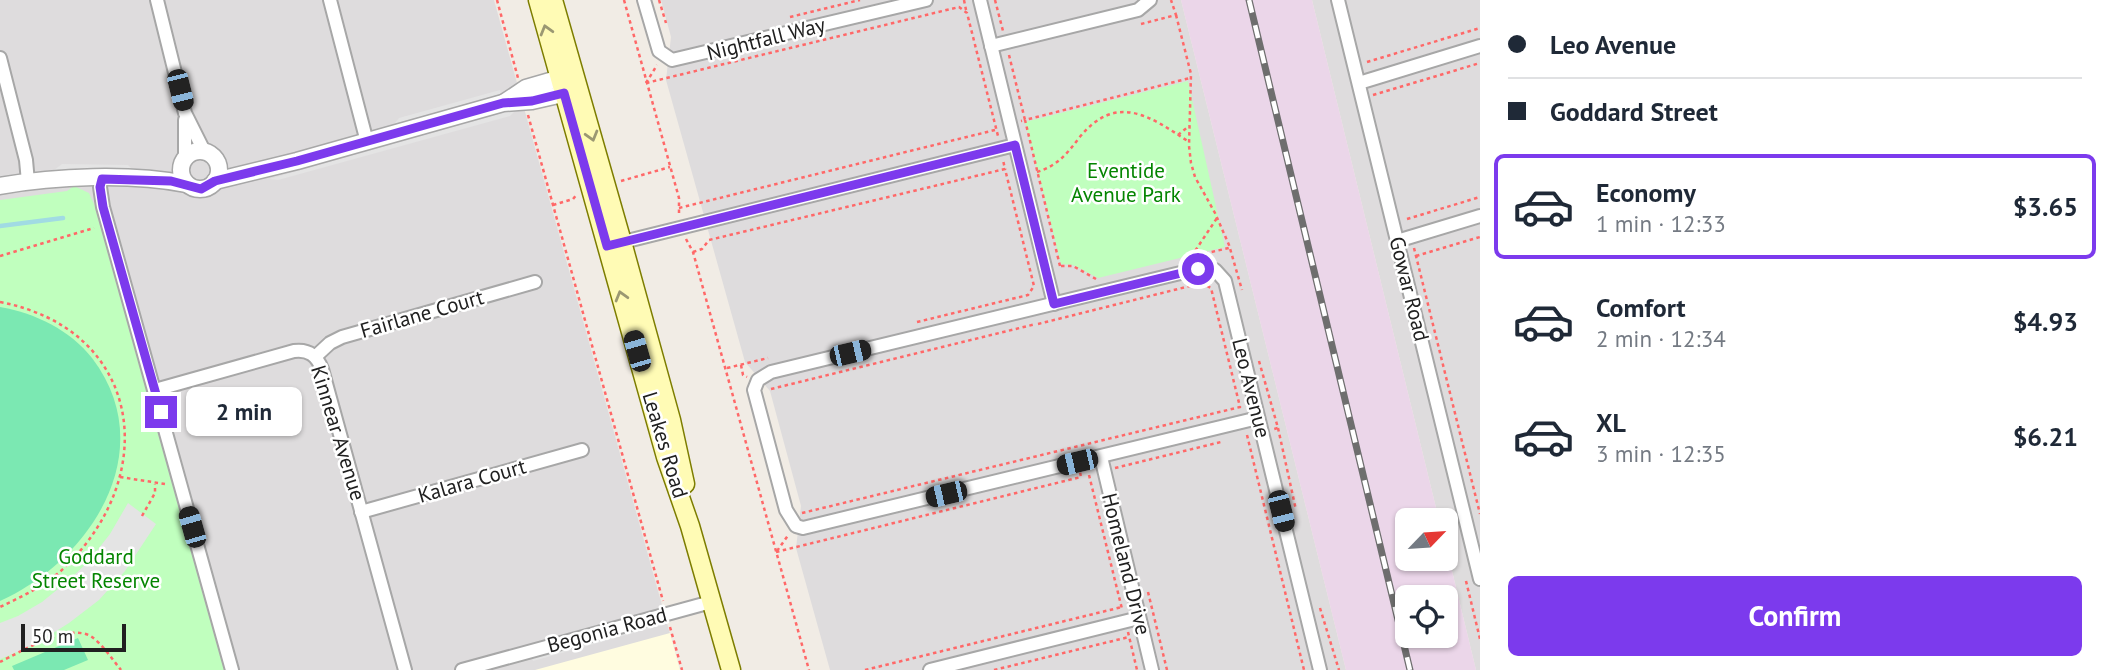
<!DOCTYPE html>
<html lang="en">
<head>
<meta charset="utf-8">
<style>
	:root { --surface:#fff; --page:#f6f6f7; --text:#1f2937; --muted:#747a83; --line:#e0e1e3; --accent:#7c3aed }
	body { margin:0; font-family:"PT Sans",sans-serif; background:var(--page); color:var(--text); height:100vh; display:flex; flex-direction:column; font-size:26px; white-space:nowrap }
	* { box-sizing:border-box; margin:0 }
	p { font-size:23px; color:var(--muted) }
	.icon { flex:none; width:38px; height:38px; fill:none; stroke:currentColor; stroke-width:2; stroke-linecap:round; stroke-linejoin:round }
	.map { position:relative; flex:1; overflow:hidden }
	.drawer { display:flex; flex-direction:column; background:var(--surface); width:630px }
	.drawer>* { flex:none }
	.guide { display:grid; align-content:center; height:154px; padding:0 28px; background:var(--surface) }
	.needle { width:46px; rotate:65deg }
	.fabs { position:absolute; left:1395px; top:508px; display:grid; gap:14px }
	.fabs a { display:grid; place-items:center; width:63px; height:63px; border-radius:10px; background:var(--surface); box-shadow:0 2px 5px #0004; font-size:35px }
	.scale { position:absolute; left:21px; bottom:18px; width:105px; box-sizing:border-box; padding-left:7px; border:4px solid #202020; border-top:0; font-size:19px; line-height:24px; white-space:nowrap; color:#202020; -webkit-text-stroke:5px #fff; paint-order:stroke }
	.end { position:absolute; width:32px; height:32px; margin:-16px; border:9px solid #7c3aed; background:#fff; box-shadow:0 0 0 4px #fff }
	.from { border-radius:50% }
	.bubble { position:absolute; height:49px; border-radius:10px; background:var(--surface); box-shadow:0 2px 5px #0004; font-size:23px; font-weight:700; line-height:49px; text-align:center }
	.car { position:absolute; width:21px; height:42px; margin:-21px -10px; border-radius:9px; box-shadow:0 0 5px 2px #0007; background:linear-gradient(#222 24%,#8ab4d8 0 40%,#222 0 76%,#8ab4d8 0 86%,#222 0) }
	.guide b { display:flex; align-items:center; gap:24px; height:66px; font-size:26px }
	.guide b+b { border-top:2px solid var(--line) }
	.guide i { width:18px; height:18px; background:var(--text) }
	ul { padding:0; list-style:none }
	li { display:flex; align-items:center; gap:21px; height:105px; margin:0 14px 10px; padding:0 14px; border:4px solid transparent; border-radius:10px }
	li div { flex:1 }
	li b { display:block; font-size:26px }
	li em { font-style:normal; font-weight:700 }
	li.active { border-color:var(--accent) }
	li>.icon { width:63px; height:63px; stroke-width:1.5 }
	.primary-button { display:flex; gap:14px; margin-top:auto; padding:14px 28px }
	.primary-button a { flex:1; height:80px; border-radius:10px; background:var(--accent); color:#fff; font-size:28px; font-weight:700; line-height:80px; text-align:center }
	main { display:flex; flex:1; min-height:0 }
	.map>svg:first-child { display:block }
	.residential { fill:#dedcdd }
	.industrial { fill:#ebd6e9; fill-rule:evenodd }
	.education { fill:#fffce0 }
	.park { fill:#c0ffbe }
	.pitch { fill:#7be8b2 }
	.parking { fill:#e4e4e4 }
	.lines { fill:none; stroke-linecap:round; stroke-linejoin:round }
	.stream { stroke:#a1dbe3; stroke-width:4.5 }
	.minor-casing { stroke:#a7a7a7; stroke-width:16 }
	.tertiary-casing { stroke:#a7a7a7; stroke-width:19 }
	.secondary-casing { stroke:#7d7d00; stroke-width:21 }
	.path { stroke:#ff6868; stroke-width:2.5; stroke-dasharray:3.5 3.5; stroke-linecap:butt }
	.minor { stroke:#fff; stroke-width:12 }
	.tertiary { stroke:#fff; stroke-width:16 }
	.secondary { stroke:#fffbb5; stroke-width:18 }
	.rail-casing { stroke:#6e6e6e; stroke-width:7 }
	.rail { stroke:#fff; stroke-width:4.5; stroke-dasharray:13; stroke-linecap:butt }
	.oneway { stroke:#9b9872 }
	.route { stroke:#7c3aed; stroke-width:9 }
	.labels { text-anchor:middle; stroke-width:5; stroke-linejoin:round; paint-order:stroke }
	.street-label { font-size:21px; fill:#202020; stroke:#fff }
	.park-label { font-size:21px; fill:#048501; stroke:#fff }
</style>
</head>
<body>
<main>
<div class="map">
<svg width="1480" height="670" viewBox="0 0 1480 670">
	<rect width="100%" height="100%" fill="#f1ece5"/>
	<g class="residential">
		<polygon points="0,0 494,0 680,670 0,670"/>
		<polygon points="661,0 1181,0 1346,670 830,670 796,548 801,506 770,391 745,362 666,80 671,37"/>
		<polygon points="1312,0 1480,0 1480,670 1476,670 1446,546 1446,520 1439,520"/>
	</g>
	<path class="industrial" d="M 1181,0 L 1312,0 L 1439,520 L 1407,520 L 1407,558 L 1446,558 L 1446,546 L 1476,670 L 1346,670 ZM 1407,597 L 1446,597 L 1446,635 L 1407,635 Z"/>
	<polygon class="education" points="670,633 680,670 535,670"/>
	<g class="park">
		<polygon points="1188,81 1225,247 1098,278 1073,265 1061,264 1025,122"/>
		<polygon points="74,186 89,193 94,204 224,670 0,670 0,200 67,191"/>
	</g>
	<g class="pitch">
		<path d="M 0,307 C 35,313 70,330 92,358 C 162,450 91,560 0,601 Z"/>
		<polygon points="78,638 88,660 64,670 14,670 12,666"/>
	</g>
	<g class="parking">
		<polygon points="500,90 501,94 394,124 399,118"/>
		<polygon points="517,109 510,116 278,180 269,179"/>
		<polygon points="62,164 128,165 133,170 54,170"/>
		<polygon points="128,503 156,524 125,571 99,600 69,623 34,645 0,659 0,623 18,616 42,602 69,580 88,562 110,534"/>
		<polygon points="664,620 659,626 533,661 532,657"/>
	</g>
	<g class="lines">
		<polyline class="stream" points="0,226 63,218"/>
		<g class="minor-casing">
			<g id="minor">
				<polyline points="157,0 185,113 205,153"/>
				<polyline points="330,0 367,142"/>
				<polyline points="644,0 659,51 672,60 926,0"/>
				<polyline points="980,0 1054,304"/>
				<polyline points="1338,0 1480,579"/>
				<polyline points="991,46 1138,10 1150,0"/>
				<polyline points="0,58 26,160 28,182"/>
				<polyline points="1359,83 1480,46"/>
				<polyline points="185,158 185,120"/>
				<polyline points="101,179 100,187 103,207 232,670"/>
				<polyline points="1397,241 1480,216"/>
				<polyline points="615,244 1015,145"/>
				<polyline points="316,356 330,343 342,337 535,282"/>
				<path d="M 155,390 L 294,351 C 309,349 317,356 322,369 L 405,670"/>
				<polyline points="1258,418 803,528 796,526 786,510 754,390 758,380 771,372 1197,269 1215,270 1225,281 1320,670"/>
				<polyline points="1101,457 1152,670"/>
				<polyline points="361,512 582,450"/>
				<polyline points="462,670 711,602"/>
				<polyline points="930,670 1139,618"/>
			</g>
		</g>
		<g class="tertiary-casing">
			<g id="tertiary">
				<polyline points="505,102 526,88 571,75"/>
				<circle cx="200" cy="170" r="19"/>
				<polyline points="215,181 297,161 503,103 532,101 576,91"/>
				<path d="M 0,186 C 55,176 132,173 186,184"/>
			</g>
		</g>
		<g class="secondary-casing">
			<g id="secondary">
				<polyline points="538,0 666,457 690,526 731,670"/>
				<polyline points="553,0 622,242 671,420 685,484"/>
			</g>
		</g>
		<g class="path">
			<polyline points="497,0 518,78"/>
			<polyline points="624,0 679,198 679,213"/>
			<polyline points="659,0 666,23"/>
			<polyline points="964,0 966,10"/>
			<polyline points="995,0 1003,31"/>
			<polyline points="1176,15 1191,74 1189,146 1191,163 1195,177 1215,213 1229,245 1242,290"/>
			<polyline points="790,17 860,0"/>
			<polyline points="1141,24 1176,15 1171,0"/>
			<polyline points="1009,55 1025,120 1021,121"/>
			<polyline points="1367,62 1480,28"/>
			<polyline points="646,83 959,7 967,13 998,136"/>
			<polyline points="646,83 657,65"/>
			<polyline points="1373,95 1480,63"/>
			<polyline points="528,115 663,601"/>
			<polyline points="1178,135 1189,126"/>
			<path d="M 1037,172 C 1057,166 1067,154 1079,138 C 1116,92 1150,116 1189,142"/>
			<polyline points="621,181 670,167"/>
			<polyline points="553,205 573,199 577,194"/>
			<polyline points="679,208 995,130"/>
			<polyline points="1407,219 1480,197"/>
			<polyline points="686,239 693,252 809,670"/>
			<polyline points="1414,248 1480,514"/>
			<polyline points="693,252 702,249 709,240 1005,169 1003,160"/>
			<polyline points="1198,255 1229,248"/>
			<polyline points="0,256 94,228"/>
			<polyline points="1195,256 1193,254 1217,218"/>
			<polyline points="1416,256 1480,237"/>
			<polyline points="1060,266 1025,120 1190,78"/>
			<polyline points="1061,266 1073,266 1096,279"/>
			<path d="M 0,302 C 140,329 162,471 67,565 C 49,584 23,596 0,607"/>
			<polyline points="917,322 1028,295 1034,286 1005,169"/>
			<polyline points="1259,361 1278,428 1274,429"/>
			<polyline points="741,365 743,375 747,377"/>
			<polyline points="727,368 768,358"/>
			<polyline points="771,389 1036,324"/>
			<polyline points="1278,428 1296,510"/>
			<polyline points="1247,435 1304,670"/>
			<polyline points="1115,468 1221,442"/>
			<polyline points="1089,475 1122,609"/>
			<polyline points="120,477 165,484"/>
			<polyline points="802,513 1240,407 1211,288 1202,283 1038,324"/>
			<polyline points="142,516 155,493 155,484"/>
			<polyline points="777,551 789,534"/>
			<polyline points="776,552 1081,477 1080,472"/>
			<polyline points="1466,581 1480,639"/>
			<polyline points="1148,592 1167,670"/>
			<polyline points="1320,608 1339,670"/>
			<polyline points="670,627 682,670"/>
			<polyline points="1128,632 1137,670"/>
			<path d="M 0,662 C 22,651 70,622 92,637 C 103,645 112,659 121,670"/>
			<polyline points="865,670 1122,607"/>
			<polyline points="994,670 1129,637"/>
		</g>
		<use href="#minor" class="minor"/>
		<use href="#tertiary" class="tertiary"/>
		<use href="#secondary" class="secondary"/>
		<g class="rail-casing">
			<polyline id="rail" points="1249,0 1410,670"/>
		</g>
		<use href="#rail" class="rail"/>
	</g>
	<defs><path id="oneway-chevron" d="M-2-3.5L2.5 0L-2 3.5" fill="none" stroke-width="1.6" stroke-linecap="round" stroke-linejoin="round" transform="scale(1.75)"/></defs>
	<g class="oneway">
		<use href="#oneway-chevron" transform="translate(546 30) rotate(-106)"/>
		<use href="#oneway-chevron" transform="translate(592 136) rotate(74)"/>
		<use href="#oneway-chevron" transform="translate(621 296) rotate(-106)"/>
	</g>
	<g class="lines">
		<polyline class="route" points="161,412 103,207 100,187 102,179 171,181 201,189 215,181 297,161 503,103 532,101 564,93 607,246 1015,145 1054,304 1198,269"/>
	</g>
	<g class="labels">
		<g class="street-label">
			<text transform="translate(766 39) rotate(-14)" y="7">Nightfall Way</text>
			<text transform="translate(1409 289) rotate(76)" y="7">Gowar Road</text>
			<text transform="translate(422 314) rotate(-16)" y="7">Fairlane Court</text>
			<text transform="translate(1251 388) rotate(76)" y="7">Leo Avenue</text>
			<text transform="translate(338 433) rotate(73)" y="7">Kinnear Avenue</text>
			<text transform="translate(665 445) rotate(73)" y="7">Leakes Road</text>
			<text transform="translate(472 481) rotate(-16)" y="7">Kalara Court</text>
			<text transform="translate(1126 564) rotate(76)" y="7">Homeland Drive</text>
			<text transform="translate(607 630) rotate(-15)" y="7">Begonia Road</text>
		</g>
		<g class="park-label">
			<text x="1126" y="178">Eventide<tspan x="1126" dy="24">Avenue Park</tspan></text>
			<text x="96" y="564">Goddard<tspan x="96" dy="24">Street Reserve</tspan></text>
		</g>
	</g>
</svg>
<div class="fabs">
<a><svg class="needle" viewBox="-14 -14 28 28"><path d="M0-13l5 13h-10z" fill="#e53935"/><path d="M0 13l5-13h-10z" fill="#747a83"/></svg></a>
<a><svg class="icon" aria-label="locate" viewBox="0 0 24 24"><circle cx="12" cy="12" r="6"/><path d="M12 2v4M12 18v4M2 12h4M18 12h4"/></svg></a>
</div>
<div class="scale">50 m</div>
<i class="end from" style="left:1198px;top:269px"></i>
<i class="end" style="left:161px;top:412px"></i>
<div class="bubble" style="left:186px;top:387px;width:116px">2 min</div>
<i class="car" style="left:180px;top:90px;rotate:166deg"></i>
<i class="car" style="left:637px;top:351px;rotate:344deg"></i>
<i class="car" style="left:850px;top:353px;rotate:77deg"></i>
<i class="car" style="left:1077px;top:462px;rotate:257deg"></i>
<i class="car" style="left:946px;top:494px;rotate:257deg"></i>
<i class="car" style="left:1281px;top:511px;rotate:166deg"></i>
<i class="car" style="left:192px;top:527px;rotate:344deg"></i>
</div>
<section class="drawer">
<div class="guide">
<b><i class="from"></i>Leo Avenue</b>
<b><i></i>Goddard Street</b>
</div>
<ul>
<li class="active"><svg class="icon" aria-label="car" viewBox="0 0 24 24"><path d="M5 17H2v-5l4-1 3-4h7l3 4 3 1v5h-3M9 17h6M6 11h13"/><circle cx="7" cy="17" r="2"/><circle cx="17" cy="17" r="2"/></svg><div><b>Economy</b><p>1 min · 12:33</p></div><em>$3.65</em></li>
<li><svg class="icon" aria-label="car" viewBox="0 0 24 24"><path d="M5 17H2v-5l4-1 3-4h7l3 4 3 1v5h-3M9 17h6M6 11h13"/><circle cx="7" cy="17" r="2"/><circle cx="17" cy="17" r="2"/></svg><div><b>Comfort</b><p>2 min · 12:34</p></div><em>$4.93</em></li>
<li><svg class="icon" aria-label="car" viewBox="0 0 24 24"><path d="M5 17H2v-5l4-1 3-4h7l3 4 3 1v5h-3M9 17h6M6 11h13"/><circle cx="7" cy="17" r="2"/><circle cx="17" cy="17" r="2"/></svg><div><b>XL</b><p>3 min · 12:35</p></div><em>$6.21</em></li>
</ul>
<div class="primary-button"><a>Confirm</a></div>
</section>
</main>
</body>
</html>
